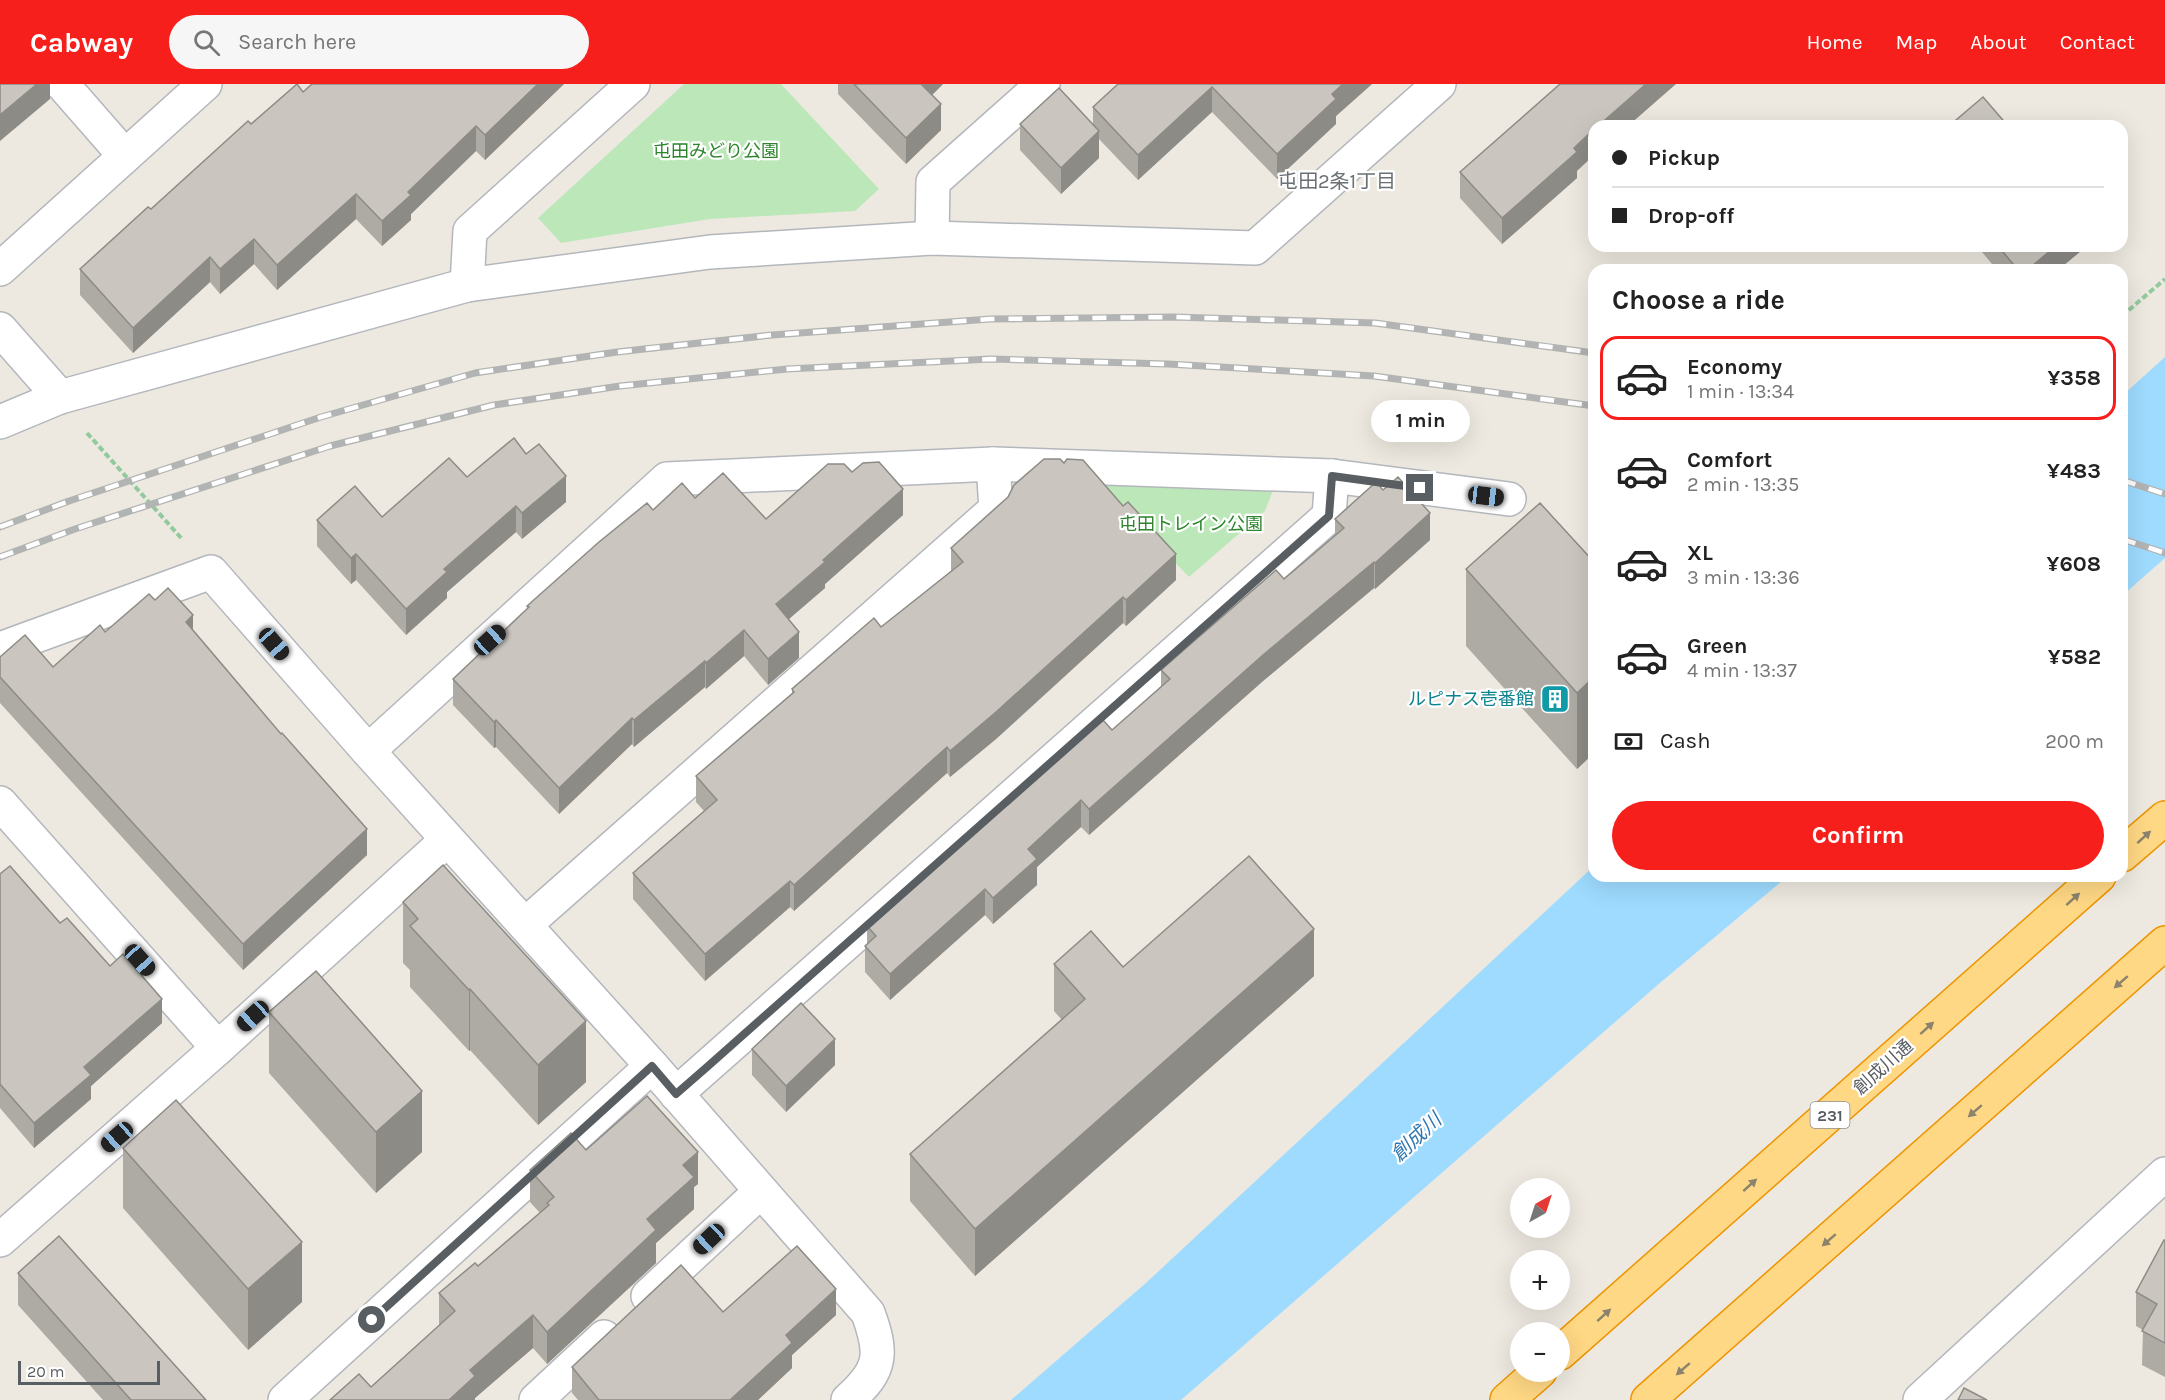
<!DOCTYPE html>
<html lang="en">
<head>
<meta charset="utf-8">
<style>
	:root { --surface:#fff; --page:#f6f6f6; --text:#222; --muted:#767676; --line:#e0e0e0; --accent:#f71f1c }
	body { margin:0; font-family:Karla,"Noto Sans JP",sans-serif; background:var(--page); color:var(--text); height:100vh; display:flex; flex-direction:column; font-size:22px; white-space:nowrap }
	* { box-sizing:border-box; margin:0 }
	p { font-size:20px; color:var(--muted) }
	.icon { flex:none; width:33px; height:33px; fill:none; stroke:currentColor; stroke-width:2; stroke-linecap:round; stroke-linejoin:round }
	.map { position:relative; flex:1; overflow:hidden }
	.panel { position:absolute; left:1588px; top:180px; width:540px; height:618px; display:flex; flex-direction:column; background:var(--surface); border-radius:18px; box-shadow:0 6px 24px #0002 }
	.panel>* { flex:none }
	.hud { position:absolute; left:1588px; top:36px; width:540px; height:132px; border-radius:18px; box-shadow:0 6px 24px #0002; display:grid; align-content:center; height:132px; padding:0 24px; background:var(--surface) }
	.needle { width:39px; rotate:39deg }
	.controls { position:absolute; left:1510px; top:1094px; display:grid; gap:12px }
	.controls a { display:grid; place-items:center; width:60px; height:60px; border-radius:50%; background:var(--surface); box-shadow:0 6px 24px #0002; font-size:30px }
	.scale { position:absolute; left:18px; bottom:15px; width:142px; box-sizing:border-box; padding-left:6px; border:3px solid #595e62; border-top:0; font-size:16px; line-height:21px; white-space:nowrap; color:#595e62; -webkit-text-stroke:4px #fff; paint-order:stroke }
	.end { position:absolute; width:27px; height:27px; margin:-14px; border:8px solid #595e62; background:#fff; box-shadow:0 0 0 3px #fff }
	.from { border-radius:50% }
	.bubble { position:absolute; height:42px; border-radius:21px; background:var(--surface); box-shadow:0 6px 24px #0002; font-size:20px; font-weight:700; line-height:42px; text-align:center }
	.car { position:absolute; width:18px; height:36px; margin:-18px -9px; border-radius:8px; box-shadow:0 0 4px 2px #0007; background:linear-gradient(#222 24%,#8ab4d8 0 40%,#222 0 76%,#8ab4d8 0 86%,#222 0) }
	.hud b { display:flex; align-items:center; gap:21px; height:57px; font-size:22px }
	.hud b+b { border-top:2px solid var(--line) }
	.hud i { width:15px; height:15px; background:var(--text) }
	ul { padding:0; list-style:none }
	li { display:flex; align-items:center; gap:18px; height:84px; margin:0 12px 9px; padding:0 12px; border:3px solid transparent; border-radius:18px }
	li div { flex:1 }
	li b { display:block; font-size:22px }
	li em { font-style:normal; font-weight:700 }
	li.active { border-color:var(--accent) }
	li>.icon { width:54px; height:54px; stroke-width:1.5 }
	h2 { padding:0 24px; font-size:27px; line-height:72px }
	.pay { display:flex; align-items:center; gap:15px; height:66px; padding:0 24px; font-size:22px }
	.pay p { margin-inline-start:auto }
	.button { display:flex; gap:12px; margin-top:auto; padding:12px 24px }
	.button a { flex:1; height:69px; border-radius:36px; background:var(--accent); color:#fff; font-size:24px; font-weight:700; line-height:69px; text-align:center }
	header { display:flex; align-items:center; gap:36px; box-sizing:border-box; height:84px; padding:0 30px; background:var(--accent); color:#fff }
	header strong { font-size:28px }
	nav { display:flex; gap:33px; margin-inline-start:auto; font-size:21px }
	.search { width:420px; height:54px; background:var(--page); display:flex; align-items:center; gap:15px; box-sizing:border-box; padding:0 21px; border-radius:33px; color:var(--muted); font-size:22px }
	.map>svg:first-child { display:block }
	.green { fill:#bce8b9 }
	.water { fill:#9edbff }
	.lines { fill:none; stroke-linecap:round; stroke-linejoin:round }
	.street-casing { stroke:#b3b7bc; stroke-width:36 }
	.highway-casing { stroke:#ed9400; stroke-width:36 }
	.path { stroke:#92ca9e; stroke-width:4; stroke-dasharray:6 3; stroke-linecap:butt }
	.street { stroke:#fff; stroke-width:33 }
	.highway { stroke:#ffd885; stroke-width:33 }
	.rail-casing { stroke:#b2b3b3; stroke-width:7 }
	.rail { stroke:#fff; stroke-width:4.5; stroke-dasharray:14; stroke-linecap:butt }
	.wall { fill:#aeaaa4 }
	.shaded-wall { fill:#8d8b86 }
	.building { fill:#cac6bf; stroke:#8d8b86; stroke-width:1.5 }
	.oneway { fill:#8b836c }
	.route { stroke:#595e62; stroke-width:8 }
	.labels { text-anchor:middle; stroke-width:4.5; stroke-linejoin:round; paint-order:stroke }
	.shield { fill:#fff; stroke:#8b8e91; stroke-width:1.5 }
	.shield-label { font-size:16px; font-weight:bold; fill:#595e62 }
	.park-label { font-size:18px; fill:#2e852e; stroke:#fff }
	.culture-label { font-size:18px; fill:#0d838f; stroke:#fff; text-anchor:end }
	.street-label { font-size:18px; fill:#595e62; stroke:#fff }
	.neighbourhood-label { font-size:20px; fill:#6a7074; stroke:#fff }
	.water-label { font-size:20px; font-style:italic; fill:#3177b0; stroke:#fff }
</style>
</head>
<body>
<header>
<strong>Cabway</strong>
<div class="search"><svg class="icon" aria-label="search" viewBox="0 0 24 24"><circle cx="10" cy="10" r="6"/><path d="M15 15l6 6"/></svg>Search here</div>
<nav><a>Home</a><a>Map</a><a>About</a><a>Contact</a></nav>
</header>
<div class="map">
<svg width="2165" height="1316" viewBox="0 0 2165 1316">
	<rect width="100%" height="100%" fill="#ede9e0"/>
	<g class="green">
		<polygon points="684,0 781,0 879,105 855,127 710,135 561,159 538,134"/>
		<polygon points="1098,399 1274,404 1265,427 1189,493"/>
	</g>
	<g class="water">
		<polygon points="2165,273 2165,474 2123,511 2123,311"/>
		<polygon points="1594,782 1594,792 1788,792 1661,898 1181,1316 1011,1316 1147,1198"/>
	</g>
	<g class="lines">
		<g class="street-casing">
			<g id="street">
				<polyline points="62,0 125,72"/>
				<polyline points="932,154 933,98 1043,0"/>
				<polyline points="0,185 205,0"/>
				<polyline points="467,201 470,147 633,0"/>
				<polyline points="0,245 60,313"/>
				<polyline points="0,338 60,313 467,201 710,168 932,154 1255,164 1439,0"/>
				<path d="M 0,565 L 211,488 L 368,667 L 652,982 L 868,1229 C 883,1270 882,1286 848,1316"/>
				<polyline points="368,667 667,395 993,380 1332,392 1509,415"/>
				<polyline points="0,719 218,964"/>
				<polyline points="526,840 996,425 993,380"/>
				<polyline points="676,1010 1329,432 1332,392"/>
				<polyline points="0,1156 218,964 447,756"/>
				<polyline points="648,1212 761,1107"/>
				<polyline points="285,1316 652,982"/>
				<polyline points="536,1316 604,1253"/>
				<polyline points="1920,1316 2165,1090"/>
			</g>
		</g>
		<g class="highway-casing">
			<g id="highway">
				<polyline points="2122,771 2165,734"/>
				<polyline points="1560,1269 2099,792"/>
				<polyline points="1507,1316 1540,1287"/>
				<polyline points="1648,1316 2165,859"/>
			</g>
		</g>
		<g class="path">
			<polyline points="2122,232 2165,195"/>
			<polyline points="87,349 182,455"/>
		</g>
		<use href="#street" class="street"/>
		<use href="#highway" class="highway"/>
		<g class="rail-casing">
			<g id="rail">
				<polyline points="2122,396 2165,410"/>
				<polyline points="0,443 69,417 321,333 475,289 617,268 772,251 990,235 1174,233 1375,239 1594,269"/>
				<polyline points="2122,455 2165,469"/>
				<polyline points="0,473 75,445 330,362 494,321 620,302 787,285 991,275 1168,280 1374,292 1594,322"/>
			</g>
		</g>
		<use href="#rail" class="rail"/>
	</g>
	<g class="wall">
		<polygon points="312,0 564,0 485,76 476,67 411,130 411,136 382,162 356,135 277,206 254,180 220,210 210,198 133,269 80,211 80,185 251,40 303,8"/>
		<polygon points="838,0 943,0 932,11 941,46 906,80 838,10"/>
		<polygon points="1118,0 1372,0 1336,32 1336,40 1277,95 1212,28 1138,96 1099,55 1099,74 1061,110 1020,66 1020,40 1093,41 1093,23"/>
		<polygon points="1577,87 1577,94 1502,160 1460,114 1460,88"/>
		<polygon points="1977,162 2087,162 2058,186 1997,186"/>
		<polygon points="852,388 903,431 825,500 825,504 789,535 799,574 768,601 744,572 706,605 705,603 634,663 632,660 559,730 496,663 494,664 453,621 453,595 527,525 527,522 653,426 695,414 766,435"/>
		<polygon points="467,393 566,418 522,455 516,448 447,508 447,514 406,551 356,496 351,500 317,462 317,436 382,433"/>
		<polygon points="1335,435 1430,456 1375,505 1374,504 1263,597 1089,751 1081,743 1037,783 1037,801 993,840 985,831 890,916 865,888 865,862 867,860 867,842 1008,721 1112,646 1161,602 1161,586 1284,495 1335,451"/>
		<polygon points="951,464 1176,496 1126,542 1123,539 996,655 950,693 947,689 794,827 790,823 705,897 633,815 633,789 704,727 696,718 696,692 792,611 792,605 881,543 951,487"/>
		<polygon points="1594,478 1594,669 1577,685 1466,562 1466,485"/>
		<polygon points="155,516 193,546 367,771 243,886 0,619 0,573 53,583 105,548"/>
		<polygon points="0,790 60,839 110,882 162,939 91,1002 91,1015 34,1064 0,1024"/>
		<polygon points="403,818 586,998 538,1041 470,966 469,967 410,903 410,886 403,879"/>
		<polygon points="1054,880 1314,892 975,1192 910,1117 910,1070 1062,936 1054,927"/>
		<polygon points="269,928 422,1068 376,1109 269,989"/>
		<polygon points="752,965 835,981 786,1028 752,991"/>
		<polygon points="123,1064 302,1218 248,1266 123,1124"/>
		<polygon points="586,1066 698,1100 694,1103 694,1125 656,1159 656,1179 547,1280 533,1264 475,1314 475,1316 371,1303 439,1242 439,1209 478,1182 540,1129 530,1118 530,1086"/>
		<polygon points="2165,1156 2165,1293 2142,1281 2143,1246 2136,1242 2136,1208"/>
		<polygon points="18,1189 206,1316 103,1316 18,1221"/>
		<polygon points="723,1228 836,1231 792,1271 792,1284 758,1316 578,1316 572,1309 572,1283"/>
	</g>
	<g class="shaded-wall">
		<polygon points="37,0 50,0 50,15 0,57 0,31"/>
		<polygon points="538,0 564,0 485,76 485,51"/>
		<polygon points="919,0 943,0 919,24"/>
		<polygon points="1343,0 1372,0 1336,32 1336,40 1277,95 1277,70 1332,10"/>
		<polygon points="1646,0 1676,0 1628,42 1598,42"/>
		<polygon points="1212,3 1212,28 1138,96 1138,71"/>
		<polygon points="941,20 941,46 906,80 906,54"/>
		<polygon points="476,42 476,67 411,130 411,136 382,162 382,137 408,108"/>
		<polygon points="1594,45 1594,71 1577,87 1577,94 1502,160 1502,134 1574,64"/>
		<polygon points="1099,47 1099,74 1061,110 1061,84"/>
		<polygon points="356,110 356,135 277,206 277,181"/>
		<polygon points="254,155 254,180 220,210 220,185"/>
		<polygon points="2056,162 2087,162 2058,186 2027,186"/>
		<polygon points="210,173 210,198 133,269 133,244"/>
		<polygon points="566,392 566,418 522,455 522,429"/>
		<polygon points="903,405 903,431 825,500 825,504 776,546 776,520 823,476"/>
		<polygon points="516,422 516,448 447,508 447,514 406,551 406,525 444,485"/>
		<polygon points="1430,429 1430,456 1375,505 1375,479"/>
		<polygon points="356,470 356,496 351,500 351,474"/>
		<polygon points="1176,470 1176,496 1126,542 1126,516"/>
		<polygon points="1374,478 1374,504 1263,597 1089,751 1089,725 1263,571"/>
		<polygon points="1123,513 1123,539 996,655 950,693 950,667"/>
		<polygon points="193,531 193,557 186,538"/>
		<polygon points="744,546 744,572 706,605 706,579"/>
		<polygon points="799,548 799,574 768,601 768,575"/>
		<polygon points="705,577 705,603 634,663 634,636"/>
		<polygon points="1594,593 1594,669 1577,685 1577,609"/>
		<polygon points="632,634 632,660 559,730 559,704"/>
		<polygon points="496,636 496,663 494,664 494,638"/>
		<polygon points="947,663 947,689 794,827 794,801"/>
		<polygon points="1081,716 1081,743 1037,783 1037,801 993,840 993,814 1028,765"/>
		<polygon points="367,745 367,771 243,886 243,860"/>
		<polygon points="790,797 790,823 705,897 705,870"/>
		<polygon points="985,805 985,831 890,916 890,890"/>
		<polygon points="1314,845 1314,892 975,1192 975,1145"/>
		<polygon points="470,905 470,966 469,967 469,906"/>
		<polygon points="162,915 162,939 91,1002 91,1015 34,1064 34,1039 84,983"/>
		<polygon points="586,937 586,998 538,1041 538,981"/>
		<polygon points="835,955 835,981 786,1028 786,1002"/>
		<polygon points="422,1007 422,1068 376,1109 376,1048"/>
		<polygon points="698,1068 698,1100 694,1103 694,1125 656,1159 656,1179 547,1280 547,1248 647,1135 683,1081"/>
		<polygon points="302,1158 302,1218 248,1266 248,1205"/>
		<polygon points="836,1205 836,1231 792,1271 792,1284 758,1316 730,1316 786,1251"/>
		<polygon points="533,1231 533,1264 475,1314 475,1316 449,1316 470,1286"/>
	</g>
	<g class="building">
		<polygon points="0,0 37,0 0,31"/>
		<polygon points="297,0 303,8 312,0 538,0 485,51 476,42 408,108 411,111 382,137 356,110 277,181 254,155 220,185 210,173 133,244 80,185 148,123 151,125 248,37 251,40"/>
		<polygon points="854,0 921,0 941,20 906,54"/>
		<polygon points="1118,0 1343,0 1332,10 1336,15 1277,70 1212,3 1138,71 1093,23"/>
		<polygon points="1560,0 1646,0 1598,42 1594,42 1594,45 1574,64 1577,68 1502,134 1460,88"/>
		<polygon points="1059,4 1099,47 1061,84 1020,40"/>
		<polygon points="1983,13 2008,42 1949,42"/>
		<polygon points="1998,162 2056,162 2027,186 2018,186"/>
		<polygon points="514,354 526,370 539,360 566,392 522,429 516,422 444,485 447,488 406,525 356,470 351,474 317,436 355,402 382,433 449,374 467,393"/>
		<polygon points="1044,375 1060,375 1064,379 1067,375 1083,376 1123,422 1128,418 1176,470 1126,516 1123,513 996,628 950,667 947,663 794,801 790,797 705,870 633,789 717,716 696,692 794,608 792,605 874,534 881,543 963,478 951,464 1008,413 1014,401"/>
		<polygon points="879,378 903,405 823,476 825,478 776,520 799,548 768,575 744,546 706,579 705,577 634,636 632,634 559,704 496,636 494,638 453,595 529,523 527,522 599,458 647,419 653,426 682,399 695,414 723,389 766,435 828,380 844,380 852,388 863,379"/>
		<polygon points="1398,393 1430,429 1375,479 1374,478 1263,571 1089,725 1081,716 1028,765 1037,775 993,814 985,805 890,890 865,862 876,852 867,842 1005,717 1008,721 1103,636 1112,646 1170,595 1161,586 1193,558 1276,486 1284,495 1344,444 1335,435 1376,398 1383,406"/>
		<polygon points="1540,419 1594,478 1594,593 1577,609 1466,485"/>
		<polygon points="168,504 193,531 186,538 281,650 282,649 367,745 243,860 0,593 0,573 25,551 53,583 100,541 105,548 149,510 155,516"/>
		<polygon points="1249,772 1314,845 975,1145 910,1070 1085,915 1054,880 1091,847 1123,883"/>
		<polygon points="443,781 586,937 538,981 470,905 469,906 410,842 418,835 403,818"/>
		<polygon points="10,782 60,839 67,834 110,882 123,870 162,915 84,983 91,991 34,1039 0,1000 0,790"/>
		<polygon points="316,887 422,1007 376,1048 269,928"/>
		<polygon points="801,919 835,955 786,1002 752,965"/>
		<polygon points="647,1012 698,1068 683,1081 694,1093 647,1135 656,1146 547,1248 533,1231 470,1286 475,1292 449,1316 330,1316 359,1290 371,1303 455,1227 439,1209 475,1179 478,1182 549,1121 547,1119 554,1113 530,1086 571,1049 586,1066"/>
		<polygon points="176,1016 302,1158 248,1205 123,1064"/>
		<polygon points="59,1152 206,1316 131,1316 18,1189"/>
		<polygon points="2164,1156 2165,1156 2165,1259 2142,1247 2157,1220 2136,1208"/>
		<polygon points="797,1162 836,1205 786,1251 792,1259 730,1316 599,1316 572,1283 681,1181 723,1228"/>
		<polygon points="1964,1304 1987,1316 1958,1316"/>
	</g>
	<defs><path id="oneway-solid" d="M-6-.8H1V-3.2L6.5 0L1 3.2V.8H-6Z" transform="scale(1.5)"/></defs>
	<g class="oneway">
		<use href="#oneway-solid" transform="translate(2144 753) rotate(-42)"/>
		<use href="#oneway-solid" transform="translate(2073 815) rotate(-42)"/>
		<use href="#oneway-solid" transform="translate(2121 898) rotate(139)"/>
		<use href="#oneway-solid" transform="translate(1927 944) rotate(-42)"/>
		<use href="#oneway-solid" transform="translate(1975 1027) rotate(139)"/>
		<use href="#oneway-solid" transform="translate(1750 1101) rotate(-42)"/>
		<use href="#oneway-solid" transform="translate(1829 1156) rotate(139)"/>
		<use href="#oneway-solid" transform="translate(1604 1231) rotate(-42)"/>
		<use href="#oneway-solid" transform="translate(1683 1285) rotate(139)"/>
	</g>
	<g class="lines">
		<polyline class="route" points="372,1236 652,982 676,1010 707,983 1329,432 1332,392 1420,404"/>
	</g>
	<defs>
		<g id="building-square" transform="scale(1.5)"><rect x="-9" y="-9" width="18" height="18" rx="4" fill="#0f9aa8" stroke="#fff"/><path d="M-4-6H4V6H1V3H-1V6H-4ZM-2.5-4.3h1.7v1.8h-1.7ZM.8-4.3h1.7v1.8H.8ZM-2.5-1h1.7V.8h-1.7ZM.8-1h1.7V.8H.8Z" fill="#fff"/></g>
	</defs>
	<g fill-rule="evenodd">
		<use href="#building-square" x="1555" y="615"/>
	</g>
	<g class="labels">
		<rect class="shield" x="1810.5" y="1018" width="39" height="26" rx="4.5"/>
		<g class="shield-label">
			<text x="1830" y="1037">231</text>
		</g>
		<g class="park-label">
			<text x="716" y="73">屯田みどり公園</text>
			<text x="1191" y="446">屯田トレイン公園</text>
		</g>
		<g class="culture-label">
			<text x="1534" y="621">ルピナス壱番館</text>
		</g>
		<g class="street-label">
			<text transform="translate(1883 983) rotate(-42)" y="6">創成川通</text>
		</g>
		<g class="neighbourhood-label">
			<text x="1337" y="104">屯田2条1丁目</text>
		</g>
		<g class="water-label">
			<text transform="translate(1416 1053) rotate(-43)" y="7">創成川</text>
		</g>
	</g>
</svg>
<div class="controls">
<a><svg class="needle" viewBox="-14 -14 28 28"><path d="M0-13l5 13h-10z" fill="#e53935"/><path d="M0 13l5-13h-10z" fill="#767676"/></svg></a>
<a>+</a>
<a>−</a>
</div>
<div class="scale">20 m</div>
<i class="end from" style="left:372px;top:1236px"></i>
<i class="end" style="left:1420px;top:404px"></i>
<div class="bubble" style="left:1371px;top:316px;width:99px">1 min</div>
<i class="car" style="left:1486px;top:412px;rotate:97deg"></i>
<i class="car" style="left:490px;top:556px;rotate:48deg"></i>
<i class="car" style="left:274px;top:560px;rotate:139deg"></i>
<i class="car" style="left:140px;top:876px;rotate:138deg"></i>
<i class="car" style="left:253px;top:932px;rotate:228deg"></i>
<i class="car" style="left:117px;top:1053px;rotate:229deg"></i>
<i class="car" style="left:709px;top:1155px;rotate:227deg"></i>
<div class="hud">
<b><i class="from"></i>Pickup</b>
<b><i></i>Drop-off</b>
</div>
<section class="panel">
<h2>Choose a ride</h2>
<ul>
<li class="active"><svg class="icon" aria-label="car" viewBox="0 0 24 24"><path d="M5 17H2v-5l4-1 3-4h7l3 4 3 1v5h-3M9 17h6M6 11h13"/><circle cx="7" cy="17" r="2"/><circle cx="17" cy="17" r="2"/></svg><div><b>Economy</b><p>1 min · 13:34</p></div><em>¥358</em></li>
<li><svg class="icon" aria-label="car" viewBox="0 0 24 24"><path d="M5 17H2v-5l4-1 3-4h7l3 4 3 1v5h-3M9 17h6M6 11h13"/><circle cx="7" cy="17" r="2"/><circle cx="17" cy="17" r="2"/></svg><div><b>Comfort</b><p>2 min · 13:35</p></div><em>¥483</em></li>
<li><svg class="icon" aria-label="car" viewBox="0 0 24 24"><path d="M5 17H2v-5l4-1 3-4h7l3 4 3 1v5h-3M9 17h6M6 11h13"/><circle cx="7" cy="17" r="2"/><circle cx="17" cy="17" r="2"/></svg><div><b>XL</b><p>3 min · 13:36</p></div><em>¥608</em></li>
<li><svg class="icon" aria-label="car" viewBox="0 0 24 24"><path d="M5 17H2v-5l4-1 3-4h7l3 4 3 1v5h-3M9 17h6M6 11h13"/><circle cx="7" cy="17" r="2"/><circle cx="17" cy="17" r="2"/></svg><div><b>Green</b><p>4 min · 13:37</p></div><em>¥582</em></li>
</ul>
<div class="pay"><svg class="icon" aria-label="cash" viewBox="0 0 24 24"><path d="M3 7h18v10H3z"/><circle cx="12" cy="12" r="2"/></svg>Cash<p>200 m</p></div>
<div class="button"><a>Confirm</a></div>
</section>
</div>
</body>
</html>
